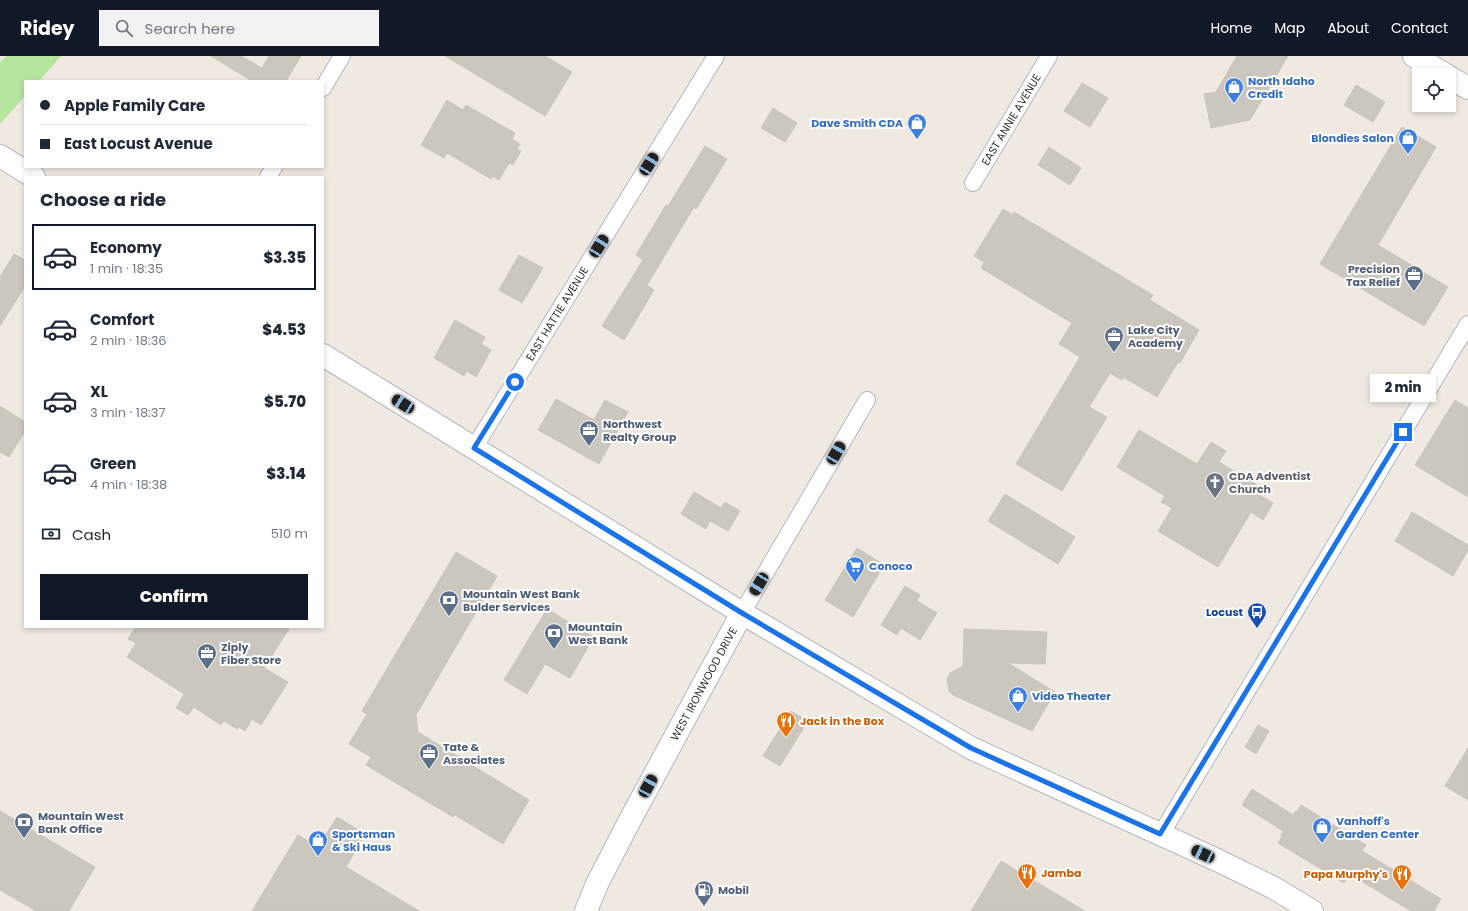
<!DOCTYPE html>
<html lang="en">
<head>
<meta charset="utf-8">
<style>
	:root { --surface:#fff; --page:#f2f2f3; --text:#1f2937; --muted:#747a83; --line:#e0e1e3; --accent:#111827 }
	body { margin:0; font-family:Poppins,sans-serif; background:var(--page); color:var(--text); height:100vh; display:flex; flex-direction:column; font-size:15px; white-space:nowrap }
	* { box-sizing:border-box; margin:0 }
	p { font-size:13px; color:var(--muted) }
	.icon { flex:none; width:22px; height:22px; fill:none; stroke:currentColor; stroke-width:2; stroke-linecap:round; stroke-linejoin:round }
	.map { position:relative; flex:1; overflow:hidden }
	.sheet { position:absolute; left:24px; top:120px; width:300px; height:452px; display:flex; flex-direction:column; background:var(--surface); border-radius:0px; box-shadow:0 2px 6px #0003 }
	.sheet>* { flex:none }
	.banner { position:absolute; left:24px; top:24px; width:300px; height:88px; border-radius:0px; box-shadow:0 2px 6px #0003; display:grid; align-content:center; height:88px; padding:0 16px; background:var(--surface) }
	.controls { position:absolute; left:1412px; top:12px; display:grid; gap:8px }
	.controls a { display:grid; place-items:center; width:44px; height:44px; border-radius:0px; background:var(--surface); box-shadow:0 2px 6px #0003; font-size:20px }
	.end { position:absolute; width:18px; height:18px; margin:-9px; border:5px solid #1a73e8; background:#fff; box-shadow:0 0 0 2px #fff }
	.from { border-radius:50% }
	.bubble { position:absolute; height:28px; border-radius:0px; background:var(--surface); box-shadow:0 2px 6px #0003; font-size:13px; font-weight:800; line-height:28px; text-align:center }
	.car { position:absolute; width:12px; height:24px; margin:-12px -6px; border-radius:5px; box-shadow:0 0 3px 1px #0007; background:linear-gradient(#222 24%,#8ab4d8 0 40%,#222 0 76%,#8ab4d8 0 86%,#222 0) }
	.banner b { display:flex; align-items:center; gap:14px; height:38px; font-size:15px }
	.banner b+b { border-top:1px solid var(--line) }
	.banner i { width:10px; height:10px; background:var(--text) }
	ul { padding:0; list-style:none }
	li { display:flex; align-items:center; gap:12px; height:66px; margin:0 8px 6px; padding:0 8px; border:2px solid transparent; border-radius:0px }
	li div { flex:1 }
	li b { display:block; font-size:15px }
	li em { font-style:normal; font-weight:800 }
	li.on { border-color:var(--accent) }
	li>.icon { width:36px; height:36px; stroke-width:1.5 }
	h2 { padding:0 16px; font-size:18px; line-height:48px }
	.pay { display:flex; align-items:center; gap:10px; height:44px; padding:0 16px; font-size:15px }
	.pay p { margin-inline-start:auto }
	.button { display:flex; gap:8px; margin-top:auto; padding:8px 16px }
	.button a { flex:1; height:46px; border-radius:0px; background:var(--accent); color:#fff; font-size:16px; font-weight:800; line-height:46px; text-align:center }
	header { display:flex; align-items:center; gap:24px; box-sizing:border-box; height:56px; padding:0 20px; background:var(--accent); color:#fff }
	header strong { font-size:19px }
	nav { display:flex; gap:22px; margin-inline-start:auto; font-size:14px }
	.search { width:280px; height:36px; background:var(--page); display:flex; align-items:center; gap:10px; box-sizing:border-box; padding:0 14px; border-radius:0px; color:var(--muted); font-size:15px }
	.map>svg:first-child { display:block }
	.green { fill:#b6e59e }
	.building { fill:#cbc7bf; stroke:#cbc5ba }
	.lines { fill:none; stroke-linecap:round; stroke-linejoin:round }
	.street-casing { stroke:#b4b7c1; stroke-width:18 }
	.secondary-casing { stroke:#b4b7c1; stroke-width:24 }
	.street { stroke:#fff; stroke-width:16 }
	.secondary { stroke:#fff; stroke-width:22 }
	.route { stroke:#1a73e8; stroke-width:5 }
	.labels { text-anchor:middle; stroke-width:4; stroke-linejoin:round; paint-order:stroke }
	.shop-label { font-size:11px; font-weight:bold; fill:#366cbe; stroke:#fff; text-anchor:start }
	.street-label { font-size:11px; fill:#2e2e2e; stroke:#fff }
	.service-label { font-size:11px; font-weight:bold; fill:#4e5e75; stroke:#fff; text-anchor:start }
	.worship-label { font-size:11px; font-weight:bold; fill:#5b616d; stroke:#fff; text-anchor:start }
	.transit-label { font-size:11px; font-weight:bold; fill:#164399; stroke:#fff; text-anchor:end }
	.food-label { font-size:11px; font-weight:bold; fill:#c56008; stroke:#fff; text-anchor:start }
</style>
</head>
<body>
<header>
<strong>Ridey</strong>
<div class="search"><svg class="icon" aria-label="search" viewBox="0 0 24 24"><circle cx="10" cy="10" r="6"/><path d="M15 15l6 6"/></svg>Search here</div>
<nav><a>Home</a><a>Map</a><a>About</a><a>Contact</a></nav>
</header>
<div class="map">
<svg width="1468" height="855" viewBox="0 0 1468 855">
	<rect width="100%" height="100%" fill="#efe9e1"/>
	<polygon class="green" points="6,0 61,0 39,25 25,25 25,40 0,68 0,6"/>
	<g class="building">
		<polygon points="211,0 241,0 262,12 269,0 301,0 286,25 252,25"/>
		<polygon points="445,0 545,0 572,16 545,60"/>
		<polygon points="1237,0 1288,0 1250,64 1211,72 1204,38 1216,36"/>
		<polygon points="1082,27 1108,42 1090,71 1064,55"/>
		<polygon points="1356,29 1385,46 1373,66 1344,49"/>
		<polygon points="447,44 463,54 466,49 515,77 512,83 520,88 517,93 521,95 513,109 509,107 499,124 493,120 491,123 447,97 444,102 421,89"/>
		<polygon points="773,52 797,67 785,86 761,72"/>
		<polygon points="1402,71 1436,91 1378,189 1448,231 1424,270 1320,208"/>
		<polygon points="705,90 727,103 696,153 694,151 647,229 654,234 624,284 602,270 643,204 636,199 666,149 668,150"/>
		<polygon points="1049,91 1081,112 1070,129 1038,109"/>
		<polygon points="1003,153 1013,159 1014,156 1153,239 1150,244 1199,274 1180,307 1178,306 1157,341 1123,321 1122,324 1110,317 1089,351 1107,361 1062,435 1016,408 1080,301 1059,288 1072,267 981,212 984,206 974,200"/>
		<polygon points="14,198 25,204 25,230 0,270 0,221"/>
		<polygon points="519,199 543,212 522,247 499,234"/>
		<polygon points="455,264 485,281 481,288 491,294 476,321 467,315 464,320 434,302"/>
		<polygon points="556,343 594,364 605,344 628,356 599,408 538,374"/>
		<polygon points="1455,344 1468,352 1468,441 1415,409"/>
		<polygon points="0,350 25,366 25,375 9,401 0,396"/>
		<polygon points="1139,374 1197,408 1211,386 1226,395 1219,406 1257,429 1253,435 1273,447 1263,464 1251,456 1218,511 1158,475 1172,452 1161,446 1165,440 1117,411"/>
		<polygon points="694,436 721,452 725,446 740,455 728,475 710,465 706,473 681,458"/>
		<polygon points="1005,438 1075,481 1058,508 988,465"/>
		<polygon points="1412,456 1468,489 1468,494 1453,520 1395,485"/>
		<polygon points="857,492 884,509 853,561 825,544"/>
		<polygon points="456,496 497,520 416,659 418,676 529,744 503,788 455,759 453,761 366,709 371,701 349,688 367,658 362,655"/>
		<polygon points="905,530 920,539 917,545 937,557 920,584 901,572 897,579 881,569"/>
		<polygon points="547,553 594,581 570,622 545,608 527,638 504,624"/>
		<polygon points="136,571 290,571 264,612 288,626 261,669 252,663 245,675 239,671 237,673 224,665 221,669 194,651 188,659 176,652 184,638 127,601 136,587 128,583"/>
		<polygon points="964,573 1047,576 1045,608 1008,607 1055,636 1032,675 953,639 949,635 947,623 950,617 963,610"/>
		<polygon points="791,655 808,665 780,710 763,700"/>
		<polygon points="1258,669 1269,675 1256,698 1245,691"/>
		<polygon points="1468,692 1468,744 1445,730"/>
		<polygon points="1252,733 1293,759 1295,755 1297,756 1301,749 1366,789 1362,795 1441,843 1434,855 1411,855 1351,819 1349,822 1347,821 1344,827 1278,787 1282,780 1281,779 1283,775 1242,749"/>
		<polygon points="0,755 95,811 69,855 36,855 0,834"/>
		<polygon points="337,761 365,778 346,811 419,855 252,855 298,779 318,791"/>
		<polygon points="1001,805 1085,855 971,855"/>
	</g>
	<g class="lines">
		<g class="street-casing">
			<g id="street">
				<polyline points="323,32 342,0"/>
				<polyline points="268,121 274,111"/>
				<path id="s1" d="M 973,127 L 1049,0"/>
				<path id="s2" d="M 474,392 L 716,0"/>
				<polyline points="742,557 867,344"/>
				<polyline points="1161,778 1468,268"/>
			</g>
		</g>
		<g class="secondary-casing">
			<g id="secondary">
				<polyline points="1414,0 1446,19"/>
				<polyline points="1449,21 1468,32"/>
				<polyline points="0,100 34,121"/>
				<polyline points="323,299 742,557 971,692 1217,804 1274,832 1312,855"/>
				<path id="s3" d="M 586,855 L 597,828 L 630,764 L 742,557"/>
			</g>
		</g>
		<use href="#street" class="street"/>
		<use href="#secondary" class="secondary"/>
	</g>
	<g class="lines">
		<polyline class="route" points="515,326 474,392 742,557 971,692 1160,778 1403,376"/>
	</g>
	<defs>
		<g id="shop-pin" transform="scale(1)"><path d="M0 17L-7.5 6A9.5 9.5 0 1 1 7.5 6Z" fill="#3f7fe0" stroke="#fff"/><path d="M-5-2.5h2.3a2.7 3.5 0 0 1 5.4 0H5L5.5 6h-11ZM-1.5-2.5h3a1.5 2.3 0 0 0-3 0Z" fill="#fff"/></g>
		<g id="office-pin" transform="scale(1)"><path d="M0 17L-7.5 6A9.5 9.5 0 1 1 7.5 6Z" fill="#5c6f8a" stroke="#fff"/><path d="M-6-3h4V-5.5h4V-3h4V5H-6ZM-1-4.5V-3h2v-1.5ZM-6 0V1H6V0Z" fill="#fff"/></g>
		<g id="church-pin" transform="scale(1)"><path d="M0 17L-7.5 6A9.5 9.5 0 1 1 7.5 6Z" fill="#6b7280" stroke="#fff"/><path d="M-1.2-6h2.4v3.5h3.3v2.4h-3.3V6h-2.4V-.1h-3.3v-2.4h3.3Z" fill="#fff"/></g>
		<g id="supermarket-pin" transform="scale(1)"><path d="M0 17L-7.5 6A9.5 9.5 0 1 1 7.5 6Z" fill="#3f7fe0" stroke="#fff"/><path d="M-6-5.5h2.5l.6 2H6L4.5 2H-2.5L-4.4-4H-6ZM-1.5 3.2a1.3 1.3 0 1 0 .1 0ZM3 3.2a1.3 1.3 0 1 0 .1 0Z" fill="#fff"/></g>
		<g id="bank-pin" transform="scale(1)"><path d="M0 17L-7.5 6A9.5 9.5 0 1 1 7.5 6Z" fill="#5c6f8a" stroke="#fff"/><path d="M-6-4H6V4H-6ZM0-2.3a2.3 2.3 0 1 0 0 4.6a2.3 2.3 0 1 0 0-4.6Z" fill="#fff"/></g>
		<g id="bus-pin" transform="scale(1)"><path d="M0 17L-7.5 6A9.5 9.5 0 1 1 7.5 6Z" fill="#1a4fb4" stroke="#fff"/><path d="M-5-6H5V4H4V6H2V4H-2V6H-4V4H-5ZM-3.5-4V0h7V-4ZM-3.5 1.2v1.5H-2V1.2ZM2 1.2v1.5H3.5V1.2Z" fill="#fff"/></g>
		<g id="restaurant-pin" transform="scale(1)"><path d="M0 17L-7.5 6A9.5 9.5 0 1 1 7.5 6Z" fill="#e8710a" stroke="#fff"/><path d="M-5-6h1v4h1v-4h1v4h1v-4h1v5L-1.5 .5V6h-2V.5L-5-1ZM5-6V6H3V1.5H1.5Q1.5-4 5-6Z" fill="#fff"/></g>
		<g id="fuel-pin" transform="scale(1)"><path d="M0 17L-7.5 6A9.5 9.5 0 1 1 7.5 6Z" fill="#5c6f8a" stroke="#fff"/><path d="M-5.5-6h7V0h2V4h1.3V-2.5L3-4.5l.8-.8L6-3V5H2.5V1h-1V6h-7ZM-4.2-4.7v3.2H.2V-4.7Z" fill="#fff"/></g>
	</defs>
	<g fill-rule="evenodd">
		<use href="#shop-pin" x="1234" y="31"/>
		<use href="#shop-pin" x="917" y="67"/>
		<use href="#shop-pin" x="1408" y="82"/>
		<use href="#office-pin" x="1414" y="219"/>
		<use href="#office-pin" x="1114" y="280"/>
		<use href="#office-pin" x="589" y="374"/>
		<use href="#church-pin" x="1215" y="426"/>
		<use href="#supermarket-pin" x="855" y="510"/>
		<use href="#bank-pin" x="449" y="544"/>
		<use href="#bus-pin" x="1257" y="556"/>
		<use href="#bank-pin" x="554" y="577"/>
		<use href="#office-pin" x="207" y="597"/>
		<use href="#shop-pin" x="1018" y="640"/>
		<use href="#restaurant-pin" x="786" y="665"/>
		<use href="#office-pin" x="429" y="697"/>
		<use href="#bank-pin" x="24" y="766"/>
		<use href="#shop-pin" x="1322" y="771"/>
		<use href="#shop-pin" x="318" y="784"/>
		<use href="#restaurant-pin" x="1027" y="817"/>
		<use href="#restaurant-pin" x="1402" y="818"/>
		<use href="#fuel-pin" x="704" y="834"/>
	</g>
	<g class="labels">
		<g class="shop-label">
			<text x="1248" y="29">North Idaho<tspan x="1248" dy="13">Credit</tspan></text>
			<text x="903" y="71" text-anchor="end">Dave Smith CDA</text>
			<text x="1394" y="86" text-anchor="end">Blondies Salon</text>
			<text x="869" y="514">Conoco</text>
			<text x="1032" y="644">Video Theater</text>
			<text x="1336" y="769">Vanhoff's<tspan x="1336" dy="13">Garden Center</tspan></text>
			<text x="332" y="782">Sportsman<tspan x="332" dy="13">&amp; Ski Haus</tspan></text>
		</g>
		<g class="street-label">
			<text dy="4" stroke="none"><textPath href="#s1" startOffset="74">EAST ANNIE AVENUE</textPath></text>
			<text dy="4" stroke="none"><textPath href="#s2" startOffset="158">EAST HATTIE AVENUE</textPath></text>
			<text dy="4" stroke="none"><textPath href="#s3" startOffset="256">WEST IRONWOOD DRIVE</textPath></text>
		</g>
		<g class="service-label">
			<text x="1400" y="217" text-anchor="end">Precision<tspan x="1400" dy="13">Tax Relief</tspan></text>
			<text x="1128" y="278">Lake City<tspan x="1128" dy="13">Academy</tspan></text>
			<text x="603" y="372">Northwest<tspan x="603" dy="13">Realty Group</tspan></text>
			<text x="463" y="542">Mountain West Bank<tspan x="463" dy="13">Bulder Services</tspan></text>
			<text x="568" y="575">Mountain<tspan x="568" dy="13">West Bank</tspan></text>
			<text x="221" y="595">Ziply<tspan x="221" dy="13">Fiber Store</tspan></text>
			<text x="443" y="695">Tate &amp;<tspan x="443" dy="13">Associates</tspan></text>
			<text x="38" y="764">Mountain West<tspan x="38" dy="13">Bank Office</tspan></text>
			<text x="718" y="838">Mobil</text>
		</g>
		<g class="worship-label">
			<text x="1229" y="424">CDA Adventist<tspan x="1229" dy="13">Church</tspan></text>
		</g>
		<g class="transit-label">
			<text x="1243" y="560">Locust</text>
		</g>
		<g class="food-label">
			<text x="800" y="669">Jack in the Box</text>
			<text x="1041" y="821">Jamba</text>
			<text x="1388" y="822" text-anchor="end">Papa Murphy's</text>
		</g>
	</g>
</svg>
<div class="controls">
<a><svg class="icon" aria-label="locate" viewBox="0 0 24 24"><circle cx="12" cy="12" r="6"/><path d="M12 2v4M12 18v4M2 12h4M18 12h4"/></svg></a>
</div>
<i class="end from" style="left:515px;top:326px"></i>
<i class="end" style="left:1403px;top:376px"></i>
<div class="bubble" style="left:1370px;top:318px;width:66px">2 min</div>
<i class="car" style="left:649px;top:108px;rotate:32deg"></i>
<i class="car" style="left:599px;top:190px;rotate:32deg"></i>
<i class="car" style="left:403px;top:348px;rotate:302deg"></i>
<i class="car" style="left:836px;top:397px;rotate:30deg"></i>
<i class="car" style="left:759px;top:528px;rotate:211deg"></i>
<i class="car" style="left:648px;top:730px;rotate:29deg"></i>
<i class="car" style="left:1203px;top:798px;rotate:295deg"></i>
<div class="banner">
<b><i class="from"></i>Apple Family Care</b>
<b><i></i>East Locust Avenue</b>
</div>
<section class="sheet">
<h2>Choose a ride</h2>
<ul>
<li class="on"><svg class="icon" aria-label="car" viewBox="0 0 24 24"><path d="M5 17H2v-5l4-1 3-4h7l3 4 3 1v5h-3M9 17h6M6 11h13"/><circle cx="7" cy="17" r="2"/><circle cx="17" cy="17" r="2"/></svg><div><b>Economy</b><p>1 min · 18:35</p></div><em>$3.35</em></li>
<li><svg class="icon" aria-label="car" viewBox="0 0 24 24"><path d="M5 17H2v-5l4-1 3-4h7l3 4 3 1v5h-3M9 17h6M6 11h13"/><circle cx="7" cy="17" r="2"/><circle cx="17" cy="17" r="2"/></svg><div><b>Comfort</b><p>2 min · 18:36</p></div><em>$4.53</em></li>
<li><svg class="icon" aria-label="car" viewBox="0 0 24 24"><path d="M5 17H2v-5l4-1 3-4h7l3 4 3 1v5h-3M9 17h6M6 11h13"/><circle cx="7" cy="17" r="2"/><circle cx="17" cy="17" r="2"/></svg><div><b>XL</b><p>3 min · 18:37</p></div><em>$5.70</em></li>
<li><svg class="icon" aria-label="car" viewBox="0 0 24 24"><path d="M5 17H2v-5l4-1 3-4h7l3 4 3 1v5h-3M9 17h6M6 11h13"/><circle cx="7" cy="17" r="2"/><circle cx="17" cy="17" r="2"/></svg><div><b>Green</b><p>4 min · 18:38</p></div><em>$3.14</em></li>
</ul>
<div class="pay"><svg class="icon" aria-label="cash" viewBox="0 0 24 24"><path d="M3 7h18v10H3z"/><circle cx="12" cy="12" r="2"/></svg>Cash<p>510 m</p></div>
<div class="button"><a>Confirm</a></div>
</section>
</div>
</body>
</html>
